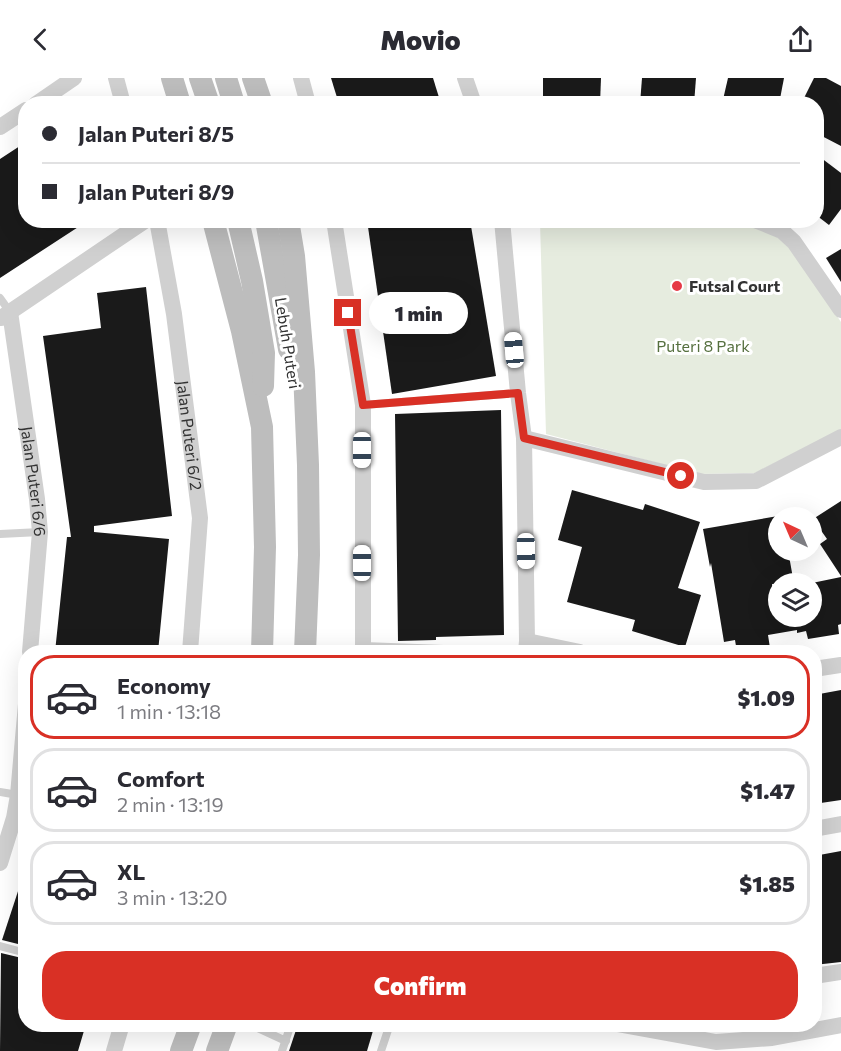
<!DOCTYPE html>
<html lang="en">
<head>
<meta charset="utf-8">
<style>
	:root { --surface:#fff; --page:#f2f2f3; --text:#2b2b33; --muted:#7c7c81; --line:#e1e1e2; --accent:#d93025 }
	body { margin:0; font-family:Commissioner,sans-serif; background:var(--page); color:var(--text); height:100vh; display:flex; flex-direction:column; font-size:22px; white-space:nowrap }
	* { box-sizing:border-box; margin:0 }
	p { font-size:20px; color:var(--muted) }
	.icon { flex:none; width:33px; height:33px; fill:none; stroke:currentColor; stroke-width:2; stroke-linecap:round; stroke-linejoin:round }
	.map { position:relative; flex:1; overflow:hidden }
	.panel { position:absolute; left:18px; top:567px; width:804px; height:387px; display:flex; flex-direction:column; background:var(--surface); border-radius:24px; box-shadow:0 6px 24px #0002 }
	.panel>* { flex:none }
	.guide { position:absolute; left:18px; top:18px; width:806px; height:132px; border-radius:24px; box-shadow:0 6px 24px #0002; display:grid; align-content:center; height:132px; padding:0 24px; background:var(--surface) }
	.needle { width:39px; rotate:316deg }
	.buttons { position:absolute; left:768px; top:429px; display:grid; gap:12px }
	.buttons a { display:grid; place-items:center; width:54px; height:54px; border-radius:50%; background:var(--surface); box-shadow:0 6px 24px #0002; font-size:30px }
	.end { position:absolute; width:27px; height:27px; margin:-14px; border:8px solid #d93025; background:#fff; box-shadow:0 0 0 3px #fff }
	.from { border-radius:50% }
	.bubble { position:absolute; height:42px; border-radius:21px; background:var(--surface); box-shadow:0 6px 24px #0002; font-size:20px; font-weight:800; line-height:42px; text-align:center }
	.car { position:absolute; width:18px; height:36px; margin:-18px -9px; border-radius:8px; box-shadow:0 0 4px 2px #0007; background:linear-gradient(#fff 24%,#345 0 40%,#fff 0 76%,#345 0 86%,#fff 0) }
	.guide b { display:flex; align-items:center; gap:21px; height:57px; font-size:22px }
	.guide b+b { border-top:2px solid var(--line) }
	.guide i { width:15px; height:15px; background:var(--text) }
	ul { padding:10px 0 0; list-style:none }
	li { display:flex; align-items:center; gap:18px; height:84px; margin:0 12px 9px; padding:0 12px; border:3px solid var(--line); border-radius:24px }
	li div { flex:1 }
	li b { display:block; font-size:22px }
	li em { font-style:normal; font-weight:800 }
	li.on { border-color:var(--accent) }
	li>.icon { width:54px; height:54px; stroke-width:1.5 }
	.primary-button { display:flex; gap:12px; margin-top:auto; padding:12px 24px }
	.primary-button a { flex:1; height:69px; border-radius:24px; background:var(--accent); color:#fff; font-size:24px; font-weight:800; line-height:69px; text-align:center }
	header { display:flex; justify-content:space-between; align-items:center; height:78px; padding:0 24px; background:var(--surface); font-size:27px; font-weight:800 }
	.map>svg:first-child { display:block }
	.green { fill:#e6ecdf }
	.building { fill:#1a1a1a }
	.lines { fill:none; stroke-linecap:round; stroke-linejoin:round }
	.lane { stroke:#d0d0d0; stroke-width:8 }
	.street { stroke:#d0d0d0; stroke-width:16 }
	.secondary { stroke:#bdbdbd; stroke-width:22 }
	.route { stroke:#d93025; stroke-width:8 }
	.poi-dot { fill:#e63946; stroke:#fff; stroke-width:2 }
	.labels { text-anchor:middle; stroke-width:6; stroke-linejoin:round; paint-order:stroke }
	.poi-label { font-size:16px; font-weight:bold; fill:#333; stroke:#fff; text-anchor:start }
	.street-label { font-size:16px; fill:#333; stroke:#fff }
	.park-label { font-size:16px; fill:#56703f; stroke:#fff }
</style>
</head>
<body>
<header><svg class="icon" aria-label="back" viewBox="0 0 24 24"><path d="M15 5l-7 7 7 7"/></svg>Movio<svg class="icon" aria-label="share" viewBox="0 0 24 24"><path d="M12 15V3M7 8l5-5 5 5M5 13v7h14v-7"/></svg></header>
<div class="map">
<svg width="841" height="973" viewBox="0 0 841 973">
	<rect width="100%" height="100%" fill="#fff"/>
	<polygon class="green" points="703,142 769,152 794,174 841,244 841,351 755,395 700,396 546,356 540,143"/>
	<g class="building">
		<polygon points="331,0 433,0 441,26 339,26"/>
		<polygon points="543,0 601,0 600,26 543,26"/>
		<polygon points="642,0 696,0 694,26 640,26"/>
		<polygon points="728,0 784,0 779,26 722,26"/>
		<polygon points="814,0 826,0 841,8 841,68 816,55 816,26 801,26"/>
		<polygon points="26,64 26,142 89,142 0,200 0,81"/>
		<polygon points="816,76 841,95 841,131 829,147 816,137"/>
		<polygon points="367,142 470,142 496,298 392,316"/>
		<polygon points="841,171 841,204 826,180"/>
		<polygon points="146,209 172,438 94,448 94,454 169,461 158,574 55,574 67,459 71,459 43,258 101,250 97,215"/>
		<polygon points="501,332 504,557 436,559 436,562 398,563 395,336"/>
		<polygon points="572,412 643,432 645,426 700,444 678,510 701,517 685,569 632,553 635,542 567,524 582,469 558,462"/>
		<polygon points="841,423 841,498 820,466 827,461 813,441"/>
		<polygon points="778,438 778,472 788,472 794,506 772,506 777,538 812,538 812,505 841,499 841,546 838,547 839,556 808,561 806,553 797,555 797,552 768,557 770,570 737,574 735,562 724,564 711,485 710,489 703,451"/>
		<polygon points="841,612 841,722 814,726 814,617"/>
		<polygon points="841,773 841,884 814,887 814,778"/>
		<polygon points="23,798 26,799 26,868 2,862"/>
		<polygon points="1,875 26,881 26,946 86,946 78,973 0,973"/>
		<polygon points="298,946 375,946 367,973 289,973"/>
	</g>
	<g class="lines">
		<g class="lane">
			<polyline points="0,220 10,234"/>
			<polyline points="363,327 518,315"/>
			<polyline points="0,456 40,454"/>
			<polyline points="364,568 526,574"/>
			<polyline points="0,714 18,717"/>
			<polyline points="0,868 26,875"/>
			<polyline points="249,946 286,963"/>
			<polyline points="282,973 291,946"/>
			<polyline points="381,973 390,946"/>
		</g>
		<g class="street">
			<polyline points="116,0 123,26"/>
			<polyline points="301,0 308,26"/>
			<polyline points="465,0 474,26"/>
			<polyline points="36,26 74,0"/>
			<polyline points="0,49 26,32"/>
			<path id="s1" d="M 157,142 L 174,236 L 200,440 L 190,574"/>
			<polyline points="334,142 363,327 363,574"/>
			<polyline points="502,142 518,315 524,360 527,563 526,574"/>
			<polyline points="755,142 782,153 794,164 841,232"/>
			<path id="s2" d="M 10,234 L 37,421 L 40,454 L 30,574"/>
			<polyline points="1,240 146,142"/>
			<polyline points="524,360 704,404 756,403 841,359"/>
			<polyline points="527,563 580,574"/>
			<polyline points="814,591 841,587"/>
			<polyline points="814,751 841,746"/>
			<polyline points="0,785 14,740 18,717 26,626"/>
			<polyline points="814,898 841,894"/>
			<polyline points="617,946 716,964 772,960 841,947"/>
			<polyline points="114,973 122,946"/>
		</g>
		<g class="secondary">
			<polyline points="172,0 180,26"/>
			<polyline points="200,0 209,26"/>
			<polyline points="226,0 234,26"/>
			<polyline points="253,0 262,26"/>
			<polyline points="213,142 242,253 262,349 265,469 262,574"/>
			<polyline points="238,142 252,203 264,275 263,308"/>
			<polyline points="266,142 289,271"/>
			<polyline points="288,142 294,178 304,294 308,387 309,477 305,574"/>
			<polyline points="181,973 191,946"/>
			<polyline points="217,973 227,946"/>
		</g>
	</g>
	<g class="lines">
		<polyline class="route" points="348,235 363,327 518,315 524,360 681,398"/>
	</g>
	<circle class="poi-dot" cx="677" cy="208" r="6"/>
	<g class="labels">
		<g class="poi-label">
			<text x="689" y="214">Futsal Court</text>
		</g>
		<g class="street-label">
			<text transform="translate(288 265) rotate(81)" y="6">Lebuh Puteri</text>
			<text dy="6" stroke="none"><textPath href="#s1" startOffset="218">Jalan Puteri 6/2</textPath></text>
			<text dy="6" stroke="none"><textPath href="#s2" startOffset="171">Jalan Puteri 6/6</textPath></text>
		</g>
		<g class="park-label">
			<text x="703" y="274">Puteri 8 Park</text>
		</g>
	</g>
</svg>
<div class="buttons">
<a><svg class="needle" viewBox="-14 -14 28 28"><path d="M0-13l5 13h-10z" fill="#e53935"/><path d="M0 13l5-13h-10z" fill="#7c7c81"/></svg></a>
<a><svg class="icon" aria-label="layers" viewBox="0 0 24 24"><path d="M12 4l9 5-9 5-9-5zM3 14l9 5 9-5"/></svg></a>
</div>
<i class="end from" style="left:681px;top:398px"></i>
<i class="end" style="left:348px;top:235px"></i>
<div class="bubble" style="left:369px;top:214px;width:99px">1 min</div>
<i class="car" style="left:514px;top:272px;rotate:355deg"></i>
<i class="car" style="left:362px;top:372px;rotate:180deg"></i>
<i class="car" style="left:526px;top:473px;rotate:179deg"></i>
<i class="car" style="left:362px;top:485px;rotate:0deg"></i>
<div class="guide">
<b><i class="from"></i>Jalan Puteri 8/5</b>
<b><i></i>Jalan Puteri 8/9</b>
</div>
<section class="panel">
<ul>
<li class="on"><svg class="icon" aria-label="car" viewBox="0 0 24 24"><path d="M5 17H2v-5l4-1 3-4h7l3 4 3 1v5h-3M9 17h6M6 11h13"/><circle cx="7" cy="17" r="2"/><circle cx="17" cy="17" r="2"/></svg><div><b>Economy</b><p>1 min · 13:18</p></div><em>$1.09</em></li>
<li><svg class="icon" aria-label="car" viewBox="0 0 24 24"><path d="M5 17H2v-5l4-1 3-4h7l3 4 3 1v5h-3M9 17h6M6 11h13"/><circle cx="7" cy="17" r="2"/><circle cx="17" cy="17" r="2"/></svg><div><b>Comfort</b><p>2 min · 13:19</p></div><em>$1.47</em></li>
<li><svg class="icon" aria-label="car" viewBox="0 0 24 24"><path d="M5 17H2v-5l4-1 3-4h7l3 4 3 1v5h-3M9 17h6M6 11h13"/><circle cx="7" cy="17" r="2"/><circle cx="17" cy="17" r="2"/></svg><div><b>XL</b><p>3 min · 13:20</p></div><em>$1.85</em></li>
</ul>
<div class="primary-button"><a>Confirm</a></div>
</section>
</div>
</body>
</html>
